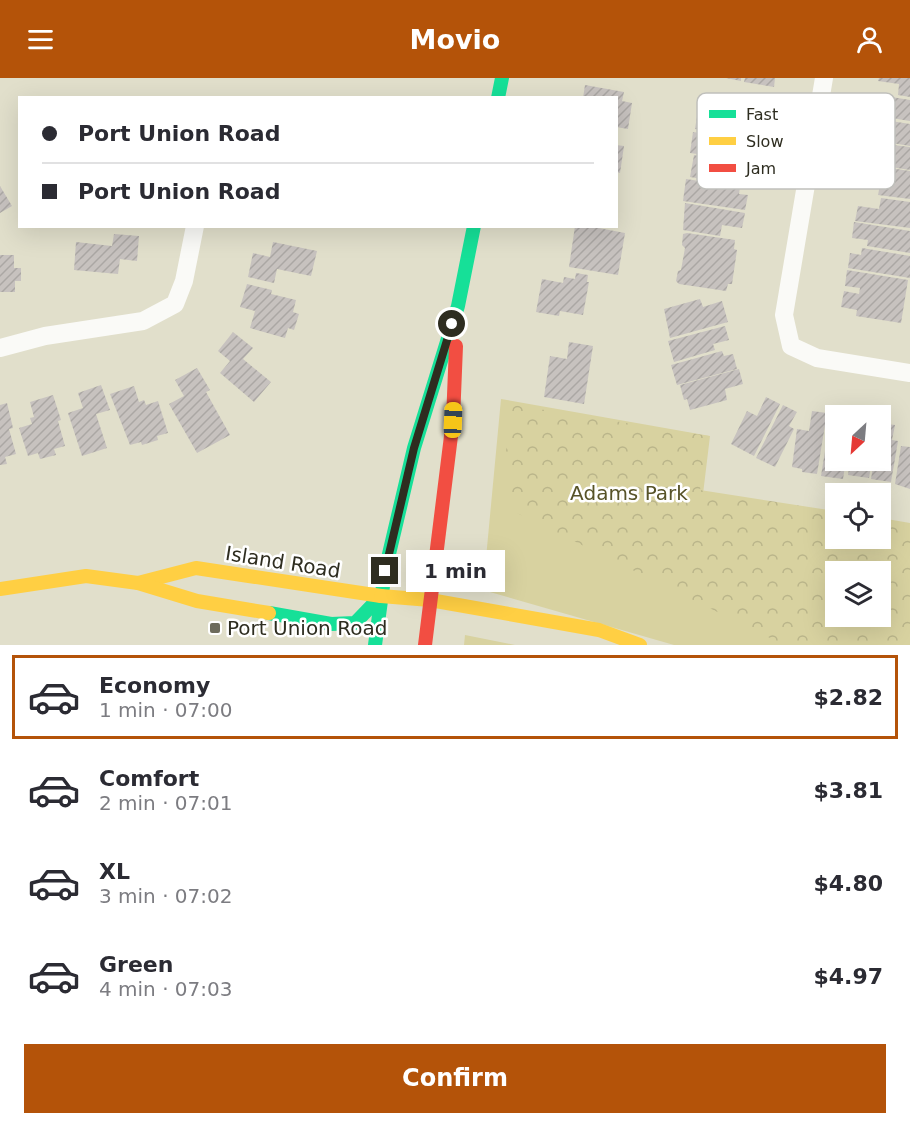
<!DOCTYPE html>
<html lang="en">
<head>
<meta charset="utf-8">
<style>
	:root { --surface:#fff; --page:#f2f2f3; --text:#2b2b33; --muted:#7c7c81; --line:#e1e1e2; --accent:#b45309 }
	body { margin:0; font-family:"DejaVu Sans",sans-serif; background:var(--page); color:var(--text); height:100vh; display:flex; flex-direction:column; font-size:22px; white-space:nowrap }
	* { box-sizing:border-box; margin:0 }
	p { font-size:20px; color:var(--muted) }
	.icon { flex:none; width:33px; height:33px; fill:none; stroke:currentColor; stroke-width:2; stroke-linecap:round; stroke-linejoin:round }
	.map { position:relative; height:567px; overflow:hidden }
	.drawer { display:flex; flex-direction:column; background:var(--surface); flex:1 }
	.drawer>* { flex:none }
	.hud { position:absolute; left:18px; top:18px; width:600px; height:132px; border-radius:0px; box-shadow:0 6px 24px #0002; display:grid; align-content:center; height:132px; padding:0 24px; background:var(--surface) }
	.needle { width:39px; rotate:206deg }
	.buttons { position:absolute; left:825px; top:327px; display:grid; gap:12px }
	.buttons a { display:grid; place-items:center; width:66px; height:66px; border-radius:0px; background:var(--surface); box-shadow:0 6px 24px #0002; font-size:30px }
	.end { position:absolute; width:27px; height:27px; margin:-14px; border:8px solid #2e2d20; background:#fff; box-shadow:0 0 0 3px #fff }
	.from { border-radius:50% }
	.bubble { position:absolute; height:42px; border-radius:0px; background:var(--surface); box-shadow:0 6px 24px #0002; font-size:20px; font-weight:800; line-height:42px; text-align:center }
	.car { position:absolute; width:18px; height:36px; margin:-18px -9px; border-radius:8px; box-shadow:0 0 4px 2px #0007; background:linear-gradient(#f5c518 24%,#345 0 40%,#f5c518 0 76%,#345 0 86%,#f5c518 0) }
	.hud b { display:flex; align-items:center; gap:21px; height:57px; font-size:22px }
	.hud b+b { border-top:2px solid var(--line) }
	.hud i { width:15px; height:15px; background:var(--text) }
	ul { padding:10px 0 0; list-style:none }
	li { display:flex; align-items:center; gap:18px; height:84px; margin:0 12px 9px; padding:0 12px; border:3px solid transparent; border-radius:0px }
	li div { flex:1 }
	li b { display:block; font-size:22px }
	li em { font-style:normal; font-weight:800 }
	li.current { border-color:var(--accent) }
	li>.icon { width:54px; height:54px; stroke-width:1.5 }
	.cta { display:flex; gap:12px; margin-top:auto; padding:12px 24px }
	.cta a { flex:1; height:69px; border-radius:0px; background:var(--accent); color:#fff; font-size:24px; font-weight:800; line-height:69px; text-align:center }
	header { display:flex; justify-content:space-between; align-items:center; height:78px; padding:0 24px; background:var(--accent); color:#fff; font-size:27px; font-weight:800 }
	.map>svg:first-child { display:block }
	.grass { fill:#d8d2a0; fill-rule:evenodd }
	.park { fill:url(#park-crowns); fill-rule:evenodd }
	.building { fill:url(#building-hatch) }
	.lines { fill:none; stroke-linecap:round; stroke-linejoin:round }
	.street { stroke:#fafaf7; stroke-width:18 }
	.fast { stroke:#16e098; stroke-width:14 }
	.slow { stroke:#ffcf43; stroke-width:14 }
	.jam { stroke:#f24e42; stroke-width:14 }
	.route { stroke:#2e2d20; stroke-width:8 }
	.poi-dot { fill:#6d6b5c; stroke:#fff; stroke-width:2 }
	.labels { text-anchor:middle; stroke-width:5; stroke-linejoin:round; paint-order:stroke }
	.park-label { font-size:20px; fill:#575328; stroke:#fff }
	.street-label { font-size:20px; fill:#2e2d20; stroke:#fff }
	.poi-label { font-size:20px; fill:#2e2d20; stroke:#fff; text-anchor:start }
	.key { fill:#fff; stroke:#c0c0bc; stroke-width:1.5 }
	.key-label { font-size:16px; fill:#2e2d20 }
</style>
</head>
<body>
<header><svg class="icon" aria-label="menu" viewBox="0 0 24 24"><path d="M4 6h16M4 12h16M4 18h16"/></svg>Movio<svg class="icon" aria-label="person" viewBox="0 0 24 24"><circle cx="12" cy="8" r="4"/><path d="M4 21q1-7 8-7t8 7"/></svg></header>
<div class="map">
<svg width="910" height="567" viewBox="0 0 910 567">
	<defs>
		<pattern id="park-crowns" width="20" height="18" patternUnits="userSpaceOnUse" patternTransform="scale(1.5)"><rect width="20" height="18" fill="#d8d2a0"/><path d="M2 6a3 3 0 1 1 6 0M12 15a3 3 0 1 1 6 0" fill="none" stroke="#bab58a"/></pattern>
		<pattern id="building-hatch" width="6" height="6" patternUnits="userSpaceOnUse" patternTransform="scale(1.5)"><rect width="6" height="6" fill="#c7c2bf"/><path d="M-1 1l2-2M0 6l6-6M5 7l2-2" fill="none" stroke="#aba7a4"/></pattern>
	</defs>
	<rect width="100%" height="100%" fill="#e1dfcb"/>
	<g class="grass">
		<path d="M 501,321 L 710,358 L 703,416 L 836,460 L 880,460 L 910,567 L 674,567 L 483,512 ZM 836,494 L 880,494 L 880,538 L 836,538 Z"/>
		<polygon points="465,557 515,567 464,567"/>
	</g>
	<path class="park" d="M 513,327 L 709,358 L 700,412 L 835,433 L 836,460 L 880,460 L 881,440 L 910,445 L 910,567 L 784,567 L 515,434 L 505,380 ZM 836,494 L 880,494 L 880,538 L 836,538 Z"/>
	<g class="building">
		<polygon points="726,0 741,0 741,3"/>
		<polygon points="745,0 775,0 774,9 744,4"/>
		<polygon points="879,0 910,0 910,19 898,17 899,6 878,3"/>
		<polygon points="585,7 624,14 622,23 632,25 628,51 616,49 616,20 583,20"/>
		<polygon points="885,18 910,22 910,43 872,37 875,22 884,24"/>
		<polygon points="699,25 760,35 758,52 742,49 741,59 695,51"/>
		<polygon points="872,40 910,46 910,68 886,64 887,58 870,55"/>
		<polygon points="693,54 736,60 735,67 755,70 752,84 690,75"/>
		<polygon points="885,66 910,69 910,92 865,85 867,70 884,72"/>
		<polygon points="616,67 624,68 620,95 616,94"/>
		<polygon points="694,77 753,87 751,103 734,100 733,106 690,99"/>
		<polygon points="864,86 910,93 910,121 878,117 880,107 861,104"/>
		<polygon points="686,101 740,109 739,116 748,117 745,132 683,123"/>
		<polygon points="0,108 12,128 0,135"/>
		<polygon points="881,120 910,124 910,150 855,143 858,128 879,131"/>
		<polygon points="685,125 745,135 742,150 722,147 720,158 683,152"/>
		<polygon points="854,144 910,153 910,175 867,168 868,162 852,160"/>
		<polygon points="575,148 588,148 625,155 618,197 569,189"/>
		<polygon points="687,155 735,162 734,171 737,172 732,206 728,206 726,213 679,206 676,203 678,193 681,192 685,170 682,167 683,156"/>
		<polygon points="114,156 139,158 137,183 120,181 118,196 74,192 76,164 112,168"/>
		<polygon points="273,164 317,173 311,198 277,191 274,205 248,199 253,175 270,179"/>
		<polygon points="862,170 910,178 910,200 848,190 850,175 861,177"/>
		<polygon points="0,177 14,177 14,190 21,190 21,203 15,203 15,214 0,214"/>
		<polygon points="847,192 908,202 901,245 856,238 857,232 841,229 844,213 859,216 860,210 845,208"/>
		<polygon points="576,195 588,197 587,204 589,204 583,237 560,233 559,238 536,234 542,201 563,205 564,199 575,201"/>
		<polygon points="247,206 272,212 271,216 296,222 293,234 299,236 294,252 288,250 285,260 250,250 255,233 240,229"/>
		<polygon points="700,221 703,229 722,223 728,244 670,260 664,231"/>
		<polygon points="725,248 729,262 713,266 715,272 674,284 668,263"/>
		<polygon points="233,254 253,270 243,281 271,304 254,324 220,295 230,283 218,273"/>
		<polygon points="569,264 593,268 584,326 544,319 550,278 567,281"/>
		<polygon points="722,273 724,278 733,276 737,291 677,307 671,287"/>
		<polygon points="197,290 210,312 206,314 230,357 197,375 169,326 184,318 175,302"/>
		<polygon points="739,291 743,306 725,311 727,322 690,332 687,321 684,322 680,307"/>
		<polygon points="101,307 110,332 96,336 107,370 82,378 68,335 83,330 78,315"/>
		<polygon points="134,308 139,324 144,322 146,327 158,323 168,355 157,358 158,362 142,367 141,364 130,367 110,316"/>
		<polygon points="53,317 61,342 58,343 65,368 54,371 56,377 40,381 38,375 28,378 19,350 32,346 30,340 34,339 30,324"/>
		<polygon points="766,319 780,326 754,378 731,366 747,333 757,338"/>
		<polygon points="7,325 13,350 9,351 16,376 5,379 7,386 0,387 0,327"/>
		<polygon points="783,327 797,334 789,348 794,351 775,389 756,380"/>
		<polygon points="812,333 827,335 817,396 802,394 802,391 792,389 797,351 809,353"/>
		<polygon points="831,336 836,337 836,382 846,382 843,401 821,398"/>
		<polygon points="880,345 895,347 892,362 898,363 891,404 871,401 874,382 880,382"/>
		<polygon points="901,368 910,369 910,411 895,406"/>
		<polygon points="850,382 872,382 869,400 848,397"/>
	</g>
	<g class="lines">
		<g class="street">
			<polyline points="824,0 784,237 791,268 817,280 910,295"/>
			<polyline points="0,270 45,258 143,243 175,226 184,203 195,148"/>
		</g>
		<g class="fast">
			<polyline points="498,20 502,0"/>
			<polyline points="269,535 331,546 355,545 381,518"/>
			<polyline points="375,567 385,493 414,370 458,228 474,148"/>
		</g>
		<g class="slow">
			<polyline points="138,505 196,490 381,518"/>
			<polyline points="0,511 86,498 138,505 197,523 269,535"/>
			<polyline points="381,518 430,522 599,552 640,567"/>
		</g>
		<polyline class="jam" points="425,567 453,342 456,268"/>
	</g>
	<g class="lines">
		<polyline class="route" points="385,493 414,370 452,246"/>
	</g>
	<rect class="poi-dot" x="209" y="544" width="12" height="12" rx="3"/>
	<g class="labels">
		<g class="park-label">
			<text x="629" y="422">Adams Park</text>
		</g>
		<g class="street-label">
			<text transform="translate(283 484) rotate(9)" y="7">Island Road</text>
		</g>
		<g class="poi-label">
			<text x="227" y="557">Port Union Road</text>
		</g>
	</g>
	<rect x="697" y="15" width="198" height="96" rx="9" class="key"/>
	<rect x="709" y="32" width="27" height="8" fill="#16e098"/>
	<rect x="709" y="59" width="27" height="8" fill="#ffcf43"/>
	<rect x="709" y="86" width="27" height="8" fill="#f24e42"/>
	<g class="key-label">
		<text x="746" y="42">Fast</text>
		<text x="746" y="69">Slow</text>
		<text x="746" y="96">Jam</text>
	</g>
</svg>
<div class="buttons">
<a><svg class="needle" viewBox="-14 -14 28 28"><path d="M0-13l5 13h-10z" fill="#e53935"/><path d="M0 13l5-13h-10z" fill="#7c7c81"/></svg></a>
<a><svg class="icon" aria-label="locate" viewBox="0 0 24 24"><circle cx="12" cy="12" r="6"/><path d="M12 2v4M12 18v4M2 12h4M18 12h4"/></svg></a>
<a><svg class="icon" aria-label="layers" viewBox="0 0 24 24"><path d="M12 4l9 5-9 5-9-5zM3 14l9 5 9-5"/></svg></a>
</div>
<i class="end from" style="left:452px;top:246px"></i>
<i class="end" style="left:385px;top:493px"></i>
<div class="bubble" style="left:406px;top:472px;width:99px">1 min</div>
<i class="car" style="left:453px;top:342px;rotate:2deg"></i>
<div class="hud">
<b><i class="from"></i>Port Union Road</b>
<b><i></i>Port Union Road</b>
</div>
</div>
<section class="drawer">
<ul>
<li class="current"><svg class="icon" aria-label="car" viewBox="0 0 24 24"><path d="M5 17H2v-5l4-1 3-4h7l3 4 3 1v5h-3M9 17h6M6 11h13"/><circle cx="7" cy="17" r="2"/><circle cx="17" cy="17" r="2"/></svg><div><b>Economy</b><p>1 min · 07:00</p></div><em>$2.82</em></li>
<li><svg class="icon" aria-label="car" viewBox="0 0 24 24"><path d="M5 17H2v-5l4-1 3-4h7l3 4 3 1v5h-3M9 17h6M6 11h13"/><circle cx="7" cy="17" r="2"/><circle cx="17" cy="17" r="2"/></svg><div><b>Comfort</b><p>2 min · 07:01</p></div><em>$3.81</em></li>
<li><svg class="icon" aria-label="car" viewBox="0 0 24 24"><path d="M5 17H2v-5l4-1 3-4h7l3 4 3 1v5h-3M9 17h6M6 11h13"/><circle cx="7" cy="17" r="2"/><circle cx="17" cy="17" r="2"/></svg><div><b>XL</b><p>3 min · 07:02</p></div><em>$4.80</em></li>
<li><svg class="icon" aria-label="car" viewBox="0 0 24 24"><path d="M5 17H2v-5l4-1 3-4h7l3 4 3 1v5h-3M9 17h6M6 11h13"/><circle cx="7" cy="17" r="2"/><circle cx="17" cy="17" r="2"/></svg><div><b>Green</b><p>4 min · 07:03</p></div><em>$4.97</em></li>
</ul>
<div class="cta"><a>Confirm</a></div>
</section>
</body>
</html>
